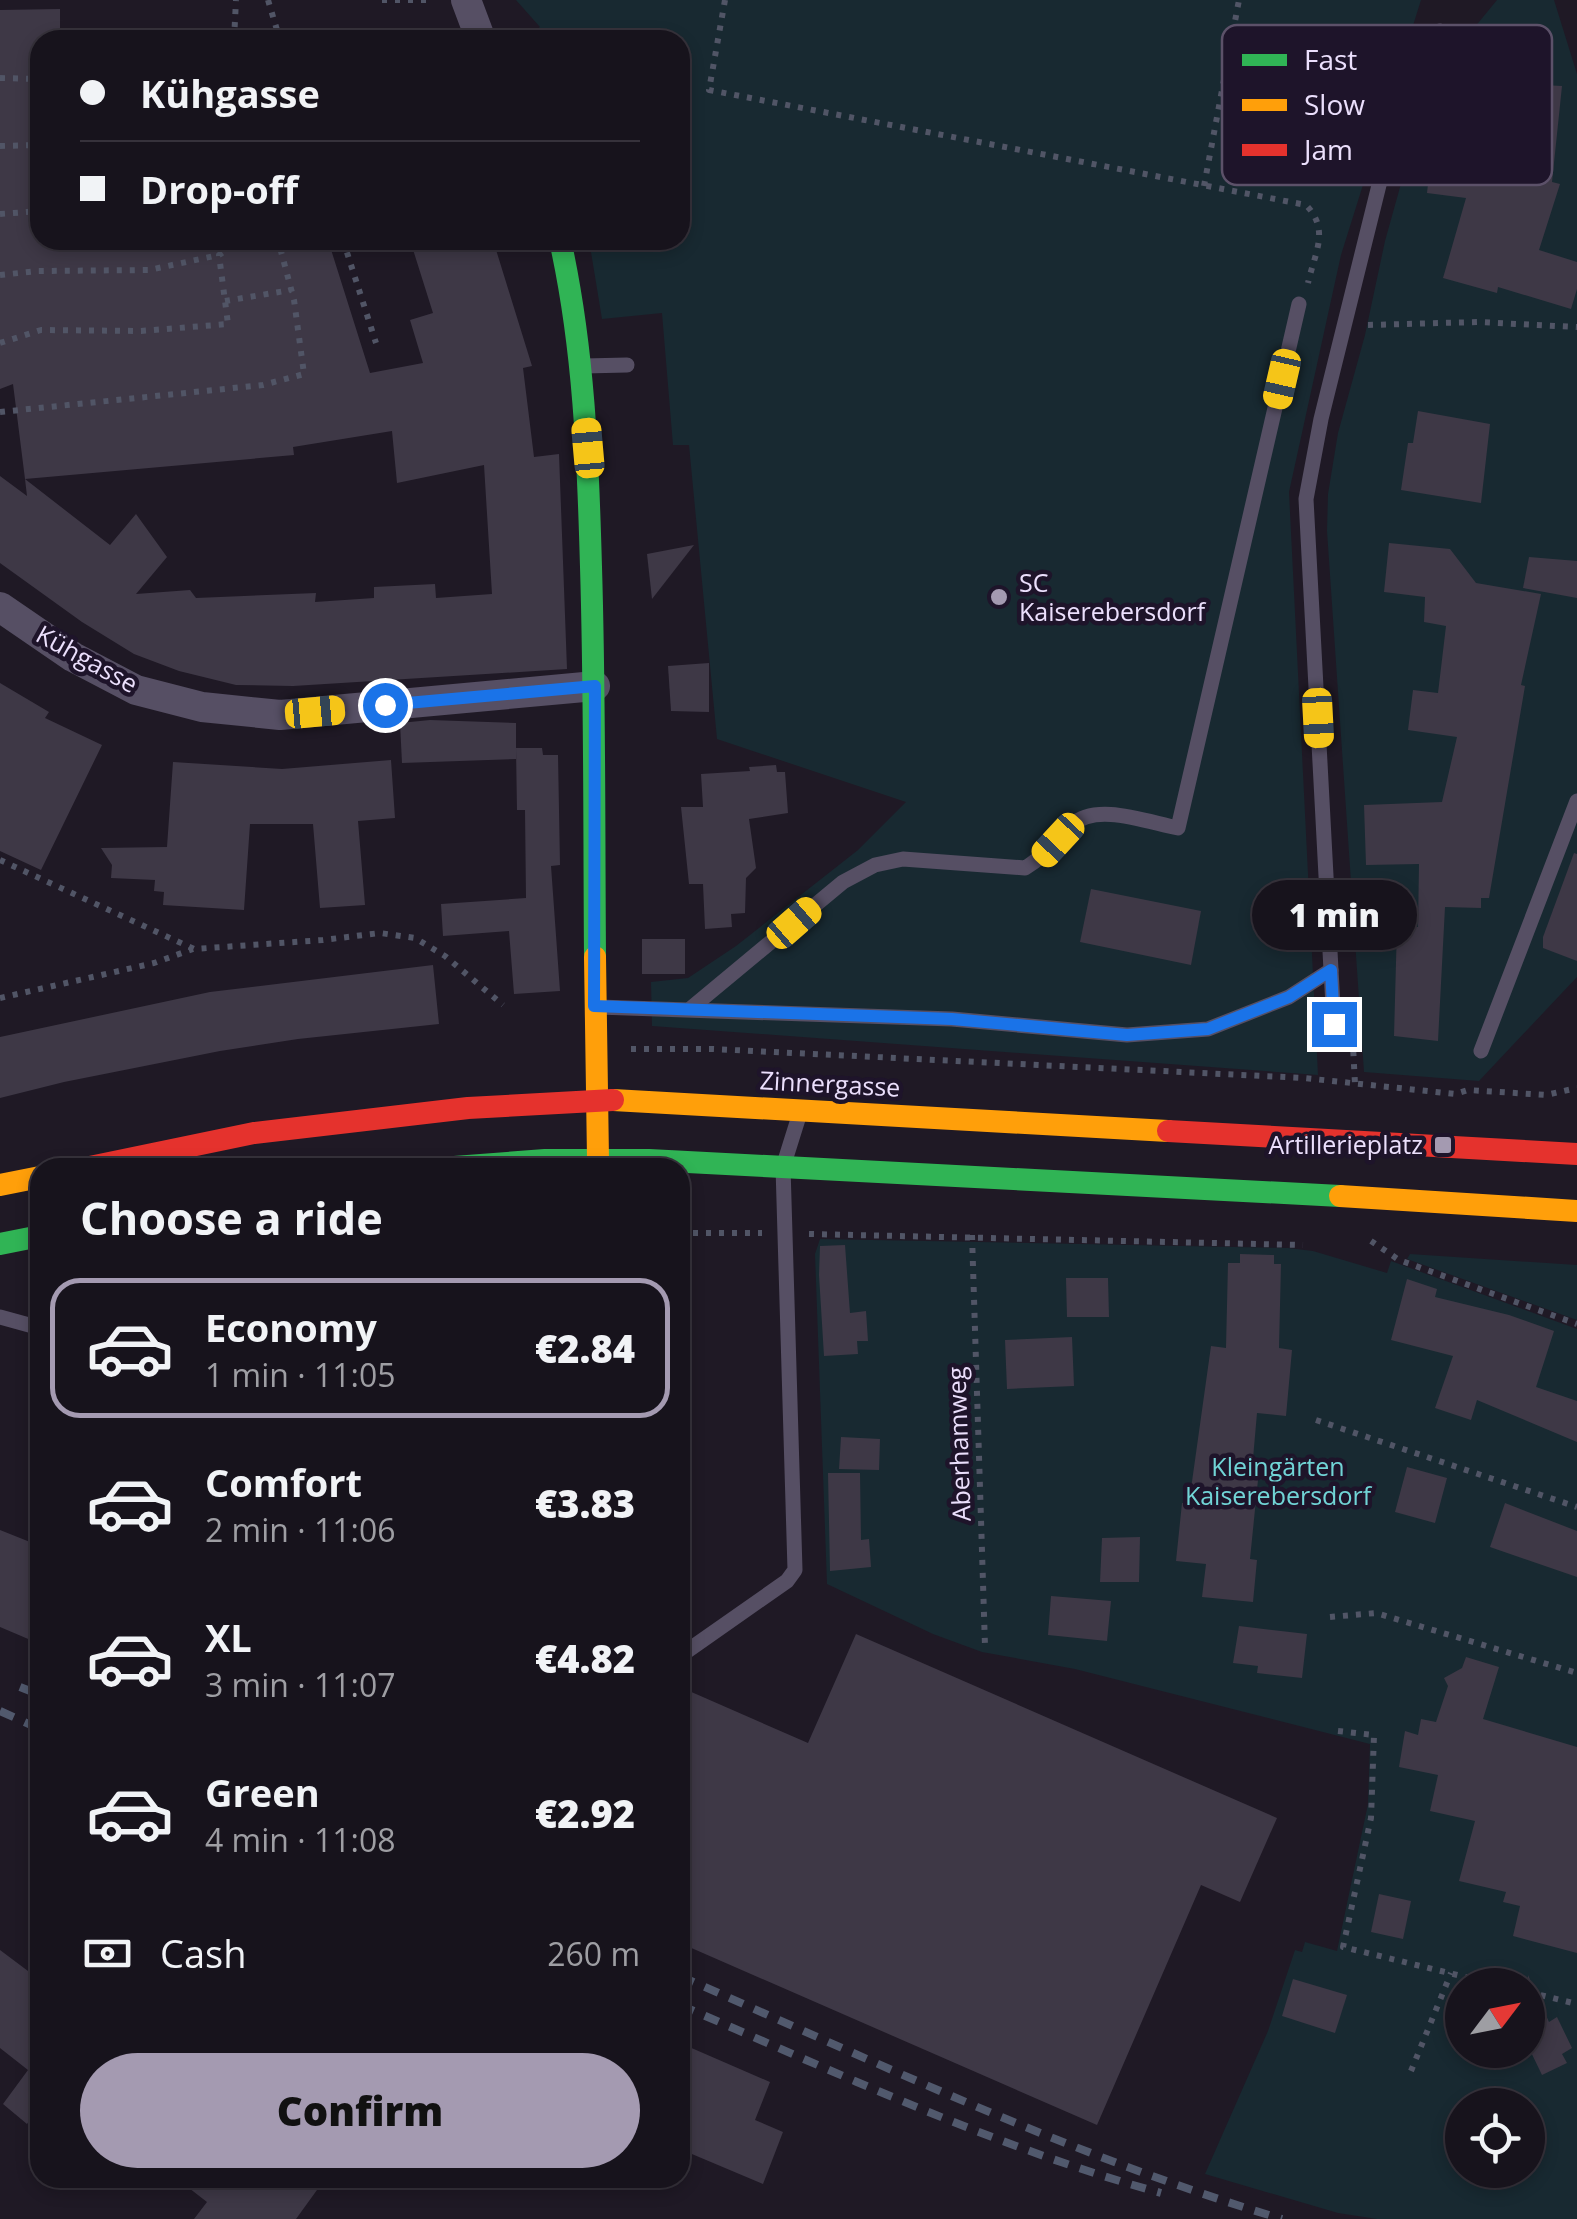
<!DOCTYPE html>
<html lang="en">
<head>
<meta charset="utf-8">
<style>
	:root { --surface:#17131c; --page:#242029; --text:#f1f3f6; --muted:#9e9ea3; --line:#36323b; --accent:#a49ab1 }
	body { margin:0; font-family:"Open Sans",sans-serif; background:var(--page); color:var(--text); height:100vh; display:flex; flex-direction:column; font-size:38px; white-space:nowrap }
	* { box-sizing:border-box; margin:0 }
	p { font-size:32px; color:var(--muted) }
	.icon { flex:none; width:55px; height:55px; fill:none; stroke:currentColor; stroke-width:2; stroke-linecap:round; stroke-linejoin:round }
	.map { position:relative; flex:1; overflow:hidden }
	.drawer { position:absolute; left:30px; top:1158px; width:660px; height:1030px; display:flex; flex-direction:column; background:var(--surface); border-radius:30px; box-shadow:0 5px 15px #0003,0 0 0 2px var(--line) }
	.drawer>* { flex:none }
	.guide { position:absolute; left:30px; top:30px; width:660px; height:220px; border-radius:30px; box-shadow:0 5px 15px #0003,0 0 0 2px var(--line); display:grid; align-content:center; height:220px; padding:0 50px; background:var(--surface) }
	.needle { width:65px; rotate:58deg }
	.tools { position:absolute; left:1445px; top:1968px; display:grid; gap:20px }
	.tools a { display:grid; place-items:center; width:100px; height:100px; border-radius:50%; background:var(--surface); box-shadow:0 5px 15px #0003,0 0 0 2px var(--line); font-size:50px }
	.end { position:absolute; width:45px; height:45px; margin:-22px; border:12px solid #1a73e8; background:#fff; box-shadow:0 0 0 5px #fff }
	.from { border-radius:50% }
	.bubble { position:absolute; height:70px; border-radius:35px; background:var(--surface); box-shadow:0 5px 15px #0003,0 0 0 2px var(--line); font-size:32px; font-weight:800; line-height:70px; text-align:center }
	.car { position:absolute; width:30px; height:60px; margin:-30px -15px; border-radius:12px; box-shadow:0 0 8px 2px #0007; background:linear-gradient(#f5c518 24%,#345 0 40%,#f5c518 0 76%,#345 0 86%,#f5c518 0) }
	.guide b { display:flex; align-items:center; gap:35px; height:95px; font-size:38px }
	.guide b+b { border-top:2px solid var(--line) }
	.guide i { width:25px; height:25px; background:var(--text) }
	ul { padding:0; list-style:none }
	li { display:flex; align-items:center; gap:30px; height:140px; margin:0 20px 15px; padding:0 30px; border:5px solid transparent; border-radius:30px }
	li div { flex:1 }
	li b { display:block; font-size:38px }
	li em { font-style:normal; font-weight:800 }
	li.on { border-color:var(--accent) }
	li>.icon { width:90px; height:90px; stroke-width:1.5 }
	h2 { padding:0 50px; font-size:45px; line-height:120px }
	.pay { display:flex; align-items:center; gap:25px; height:110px; padding:0 50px; font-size:38px }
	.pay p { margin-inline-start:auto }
	.button { display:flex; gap:20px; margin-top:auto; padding:20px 50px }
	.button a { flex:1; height:115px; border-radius:60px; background:var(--accent); color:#111; font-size:40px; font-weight:800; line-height:115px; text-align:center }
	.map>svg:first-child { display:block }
	.green { fill:#182931; fill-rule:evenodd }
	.building { fill:#3e3846 }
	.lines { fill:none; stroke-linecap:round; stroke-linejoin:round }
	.path { stroke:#515566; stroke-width:6; stroke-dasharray:5 8; stroke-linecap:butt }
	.lane { stroke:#564f64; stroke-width:15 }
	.street { stroke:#564f64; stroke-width:30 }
	.fast { stroke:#30b455; stroke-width:22 }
	.slow { stroke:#ff9f0a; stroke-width:22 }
	.jam { stroke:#e5322d; stroke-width:22 }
	.rail { stroke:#51596d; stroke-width:8; stroke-dasharray:15 12; stroke-linecap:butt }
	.route { stroke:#1a73e8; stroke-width:12 }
	.poi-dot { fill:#a49ab1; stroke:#1e142a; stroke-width:4 }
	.labels { text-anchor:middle; stroke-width:9; stroke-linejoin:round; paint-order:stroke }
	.poi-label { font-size:25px; fill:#ebdffc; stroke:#1e142a; text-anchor:start }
	.street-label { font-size:25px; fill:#ebdffc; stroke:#1e142a }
	.park-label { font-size:25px; fill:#71d4d6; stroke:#1e142a }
	.key { fill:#1e142a; stroke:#5c5169; stroke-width:2.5 }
	.key-label { font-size:28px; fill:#ebdffc }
</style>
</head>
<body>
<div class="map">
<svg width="1577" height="2219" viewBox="0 0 1577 2219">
	<rect width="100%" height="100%" fill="#1f1925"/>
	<g class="green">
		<polygon points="516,0 1421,0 1341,255 1289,492 1318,1075 652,1026 651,982 688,978 736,946 858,850 906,802 717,739 689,445 673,445 662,313 602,319 589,240 680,240 680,40 520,40 540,27"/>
		<polygon points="1497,0 1554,0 1577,74 1577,977 1479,1081 1364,1072 1327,531 1328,494 1338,433 1365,335 1385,241 1429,83"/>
		<path d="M 820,1239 L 1288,1248 L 1313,1251 L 1387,1273 L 1391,1261 L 1577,1329 L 1577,2219 L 1377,2219 L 1338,2213 L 1205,2174 L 1268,2031 L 1295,1950 L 1302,1952 L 1305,1942 L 1337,1951 L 1368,1804 L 1370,1744 L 1075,1669 L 982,1652 L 933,1634 L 827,1584 L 815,1254 ZM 1462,1985 L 1528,1985 L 1528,2050 L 1462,2050 ZM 1462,2105 L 1528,2105 L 1528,2170 L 1462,2170 Z"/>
		<polygon points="1410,1254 1577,1265 1577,1320 1407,1259"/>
	</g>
	<g class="building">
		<polygon points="60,9 60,40 40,40 40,240 328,240 370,373 423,363 410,320 433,313 410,240 493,240 532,366 523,368 534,457 559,454 567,669 293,686 236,685 179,671 134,654 82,622 0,563 0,476 27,496 25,479 110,545 136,514 167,557 136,594 190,590 196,598 316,593 315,602 374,598 374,587 435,584 436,598 492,594 484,465 397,483 392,431 293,447 294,455 25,479 13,384 0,389 0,10"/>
		<polygon points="1504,83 1562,86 1552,182 1560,184 1539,250 1577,262 1577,289 1571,309 1498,287 1497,293 1443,278 1466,198 1427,193 1432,147 1487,153 1490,114 1503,115"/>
		<polygon points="1418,411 1490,424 1481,503 1401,490 1408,443 1413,443"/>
		<polygon points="1389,543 1450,549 1476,583 1541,594 1521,685 1525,686 1489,898 1481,898 1481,908 1445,907 1438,1041 1394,1036 1397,926 1418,927 1419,864 1366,865 1364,805 1442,802 1457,737 1408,730 1413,690 1438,693 1446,626 1424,622 1425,597 1384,592"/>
		<polygon points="694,545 652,599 647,554"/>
		<polygon points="1529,557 1577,561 1577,598 1523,588"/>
		<polygon points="709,663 709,712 671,711 668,666"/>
		<polygon points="0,683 49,712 45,718 102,745 41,870 0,851"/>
		<polygon points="430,720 516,723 516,759 402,763 400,723"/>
		<polygon points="516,748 542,748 543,755 558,755 560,865 551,866 560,991 514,994 509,931 443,936 441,904 526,898 525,810 517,810"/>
		<polygon points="391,760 395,818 358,821 365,905 320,908 313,824 250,824 244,910 163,905 164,892 154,891 155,880 111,878 112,865 101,848 167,847 173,762 282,769"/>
		<polygon points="776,765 777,772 785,772 788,813 749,819 756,868 746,878 745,913 731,914 732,927 705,929 703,884 689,884 681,807 703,807 701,774 750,771 749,767"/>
		<polygon points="1574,853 1577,854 1577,961 1543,948 1543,937"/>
		<polygon points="1091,889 1201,911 1191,965 1080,942"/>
		<rect x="642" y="939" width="43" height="35"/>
		<polygon points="433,965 439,1024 298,1039 220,1051 64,1082 0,1098 0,1037 210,992"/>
		<polygon points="845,1245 850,1313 866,1311 868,1341 857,1341 858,1354 824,1356 819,1275 820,1246"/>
		<polygon points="1240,1254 1274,1255 1274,1264 1281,1264 1279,1348 1292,1350 1286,1416 1257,1413 1252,1470 1259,1470 1250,1559 1257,1560 1253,1602 1202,1597 1206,1564 1176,1561 1182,1503 1189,1503 1211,1346 1226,1348 1228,1263 1240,1263"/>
		<polygon points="1066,1278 1108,1278 1109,1317 1067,1317"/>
		<polygon points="1407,1279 1437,1289 1435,1297 1509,1315 1554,1331 1536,1387 1577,1401 1577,1442 1477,1400 1471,1420 1435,1408 1453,1356 1391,1340"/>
		<polygon points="1072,1337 1074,1386 1007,1389 1005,1340"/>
		<polygon points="841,1437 880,1439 879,1470 839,1469"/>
		<polygon points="1407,1467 1447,1478 1435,1523 1395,1512"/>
		<polygon points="828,1473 860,1473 861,1540 869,1539 871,1567 830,1571"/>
		<polygon points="1505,1503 1577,1531 1577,1577 1490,1547"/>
		<polygon points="0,1530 40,1546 40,1644 0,1627"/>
		<polygon points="1140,1537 1139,1582 1100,1582 1102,1538"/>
		<polygon points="1051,1596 1111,1601 1107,1641 1048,1635"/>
		<polygon points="1239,1626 1307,1634 1302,1678 1257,1673 1258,1666 1233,1663"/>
		<polygon points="856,1634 1277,1818 1240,1902 1201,1885 1097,2125 680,1943 680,1687 808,1743"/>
		<polygon points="1466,1657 1499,1667 1483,1719 1577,1747 1577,1953 1513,1936 1520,1906 1503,1902 1506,1892 1459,1881 1475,1821 1430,1811 1438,1775 1399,1767 1405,1731 1418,1735 1421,1719 1436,1722 1448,1686 1444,1678 1462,1668"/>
		<polygon points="1379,1894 1411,1901 1403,1939 1371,1932"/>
		<polygon points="0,1950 40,1980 40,2105 27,2124 3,2104 28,2070 0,2048"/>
		<polygon points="1528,1975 1549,2022 1557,2017 1572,2048 1562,2054 1567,2063 1542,2075 1528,2046"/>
		<polygon points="1293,1979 1347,1995 1335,2033 1282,2016"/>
		<polygon points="680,2043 770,2082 755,2120 783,2132 763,2184 680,2149"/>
		<polygon points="176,2178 301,2178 317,2190 296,2219 194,2219 207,2202"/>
	</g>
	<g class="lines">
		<g class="path">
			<polyline points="268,0 280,40"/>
			<polyline points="382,0 434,0"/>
			<path d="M 725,0 L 709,90 L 1306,205 C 1330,230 1315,252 1308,283"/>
			<polyline points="234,40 236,0"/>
			<polyline points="0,78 40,79"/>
			<polyline points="0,146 40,145"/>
			<polyline points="1204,186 1239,0"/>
			<polyline points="0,214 40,211"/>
			<polyline points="343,240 376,343"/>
			<polyline points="0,275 38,271 149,270 219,255"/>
			<polyline points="225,301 291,290"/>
			<polyline points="1368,325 1478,322 1577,327"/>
			<polyline points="0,343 41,330 141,331 228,324 219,255 225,251 223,240"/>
			<polyline points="0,412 263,385 304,374 294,300 278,240"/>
			<polyline points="0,860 194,949 323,940 380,933 415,938 445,956 503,1005"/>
			<polyline points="0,998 154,963 193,949"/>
			<polyline points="1348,1040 1353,1046 1355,1084"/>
			<polyline points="631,1049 712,1049 1304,1078 1455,1094 1468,1090 1546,1095 1577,1088"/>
			<polyline points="680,1233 762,1233"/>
			<polyline points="809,1234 1303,1245"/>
			<polyline points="972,1235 985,1646"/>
			<polyline points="1371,1241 1399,1260 1577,1324"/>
			<polyline points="1316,1420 1577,1507"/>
			<polyline points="1330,1617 1376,1613 1577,1673"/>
			<polyline points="1338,1731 1374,1735 1371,1818 1343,1947 1498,1985"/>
			<polyline points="1528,1992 1577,2004"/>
			<polyline points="1411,2071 1451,1973"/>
		</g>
		<g class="lane">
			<polyline points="584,366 627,365"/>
			<polyline points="1331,970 1334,1024"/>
			<polyline points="598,1007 952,1019 1127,1035 1208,1029 1289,997 1331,970 1306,499 1321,419 1383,169 1407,92 1440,31"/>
			<path d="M 690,1009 L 843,882 L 875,865 L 903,859 L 1025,868 C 1044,857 1056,840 1072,825 C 1096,802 1147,822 1178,828 L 1299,304"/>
			<polyline points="1481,1051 1577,801"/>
			<polyline points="0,1317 40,1328"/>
			<polyline points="680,1656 787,1581 795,1570 783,1167 799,1116"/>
		</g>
		<g class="street">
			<polyline points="466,0 481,40"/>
			<polyline points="0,607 73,657 136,690 202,707 280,715 595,686"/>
		</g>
		<g class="fast">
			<path d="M 560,240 C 584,348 588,457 591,567 C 595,697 594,827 595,957"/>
			<polyline points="441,1168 545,1160 649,1160 1340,1196"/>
			<polyline points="0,1244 40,1236"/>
		</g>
		<g class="slow">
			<polyline points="595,957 598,1159"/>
			<polyline points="613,1100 1168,1131"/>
			<polyline points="0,1185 40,1177"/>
			<polyline points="1340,1196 1577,1211"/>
		</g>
		<g class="jam">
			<polyline points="1168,1131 1577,1154"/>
			<polyline points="85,1168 254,1133 468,1108 613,1100"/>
		</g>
		<g class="rail">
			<polyline points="20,1687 40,1695"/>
			<polyline points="0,1711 40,1729"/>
			<path d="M 680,1976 C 878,2063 1074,2157 1282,2219"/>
			<path d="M 680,2005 C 838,2073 994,2147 1161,2193"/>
		</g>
	</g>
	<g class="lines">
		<polyline class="route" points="385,705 595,686 594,1006 952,1019 1127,1035 1208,1029 1289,997 1331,970 1334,1024"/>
	</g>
	<g class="poi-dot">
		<circle cx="999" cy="597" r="10"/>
		<rect x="1433" y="1135" width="20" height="20" rx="5"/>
	</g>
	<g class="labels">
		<g class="poi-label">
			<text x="1019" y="592">SC<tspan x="1019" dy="29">Kaiserebersdorf</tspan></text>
			<text x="1423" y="1154" text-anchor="end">Artillerieplatz</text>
		</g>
		<g class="street-label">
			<text transform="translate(87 659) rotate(29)" y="9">Kühgasse</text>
			<text transform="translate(830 1084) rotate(3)" y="9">Zinnergasse</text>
			<text transform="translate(959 1444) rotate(-92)" y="9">Aberhamweg</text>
		</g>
		<g class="park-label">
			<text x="1278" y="1476">Kleingärten<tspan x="1278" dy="29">Kaiserebersdorf</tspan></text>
		</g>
	</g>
	<rect x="1222" y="25" width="330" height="160" rx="15" class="key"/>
	<rect x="1242" y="54" width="45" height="12" fill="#30b455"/>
	<rect x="1242" y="99" width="45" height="12" fill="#ff9f0a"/>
	<rect x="1242" y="144" width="45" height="12" fill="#e5322d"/>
	<g class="key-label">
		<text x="1304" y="70">Fast</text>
		<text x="1304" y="115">Slow</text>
		<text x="1304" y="160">Jam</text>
	</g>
</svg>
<div class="tools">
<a><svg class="needle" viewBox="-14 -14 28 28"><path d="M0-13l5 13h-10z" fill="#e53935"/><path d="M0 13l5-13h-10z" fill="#9e9ea3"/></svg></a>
<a><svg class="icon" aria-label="locate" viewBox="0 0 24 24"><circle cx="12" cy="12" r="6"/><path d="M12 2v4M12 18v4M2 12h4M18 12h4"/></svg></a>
</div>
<i class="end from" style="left:385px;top:705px"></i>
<i class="end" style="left:1334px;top:1024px"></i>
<div class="bubble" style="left:1252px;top:880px;width:165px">1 min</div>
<i class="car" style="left:1282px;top:379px;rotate:193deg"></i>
<i class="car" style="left:588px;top:448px;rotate:355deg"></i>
<i class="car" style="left:315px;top:712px;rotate:85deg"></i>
<i class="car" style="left:1318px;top:718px;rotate:177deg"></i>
<i class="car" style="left:1058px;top:840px;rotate:223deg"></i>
<i class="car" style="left:794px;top:923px;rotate:49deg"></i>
<div class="guide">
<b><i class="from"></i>Kühgasse</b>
<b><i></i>Drop-off</b>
</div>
<section class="drawer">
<h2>Choose a ride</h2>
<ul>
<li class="on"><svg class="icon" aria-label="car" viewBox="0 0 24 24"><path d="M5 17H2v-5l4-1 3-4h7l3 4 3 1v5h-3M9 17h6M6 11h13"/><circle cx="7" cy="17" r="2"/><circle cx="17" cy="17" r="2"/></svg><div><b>Economy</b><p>1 min · 11:05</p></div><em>€2.84</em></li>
<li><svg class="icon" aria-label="car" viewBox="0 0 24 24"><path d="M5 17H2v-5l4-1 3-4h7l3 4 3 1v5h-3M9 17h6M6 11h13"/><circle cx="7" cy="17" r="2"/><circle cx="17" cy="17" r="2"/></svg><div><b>Comfort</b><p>2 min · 11:06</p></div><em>€3.83</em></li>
<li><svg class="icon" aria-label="car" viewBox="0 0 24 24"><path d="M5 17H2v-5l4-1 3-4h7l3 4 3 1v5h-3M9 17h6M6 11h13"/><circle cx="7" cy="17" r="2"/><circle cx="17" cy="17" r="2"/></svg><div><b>XL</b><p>3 min · 11:07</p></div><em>€4.82</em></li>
<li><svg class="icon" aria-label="car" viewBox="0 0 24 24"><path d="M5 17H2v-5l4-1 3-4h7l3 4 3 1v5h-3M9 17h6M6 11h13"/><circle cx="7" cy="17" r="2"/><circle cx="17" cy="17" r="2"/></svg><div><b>Green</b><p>4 min · 11:08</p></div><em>€2.92</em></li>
</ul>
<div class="pay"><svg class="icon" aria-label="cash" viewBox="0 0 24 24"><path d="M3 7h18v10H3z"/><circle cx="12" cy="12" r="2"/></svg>Cash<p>260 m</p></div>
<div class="button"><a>Confirm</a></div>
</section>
</div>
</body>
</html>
